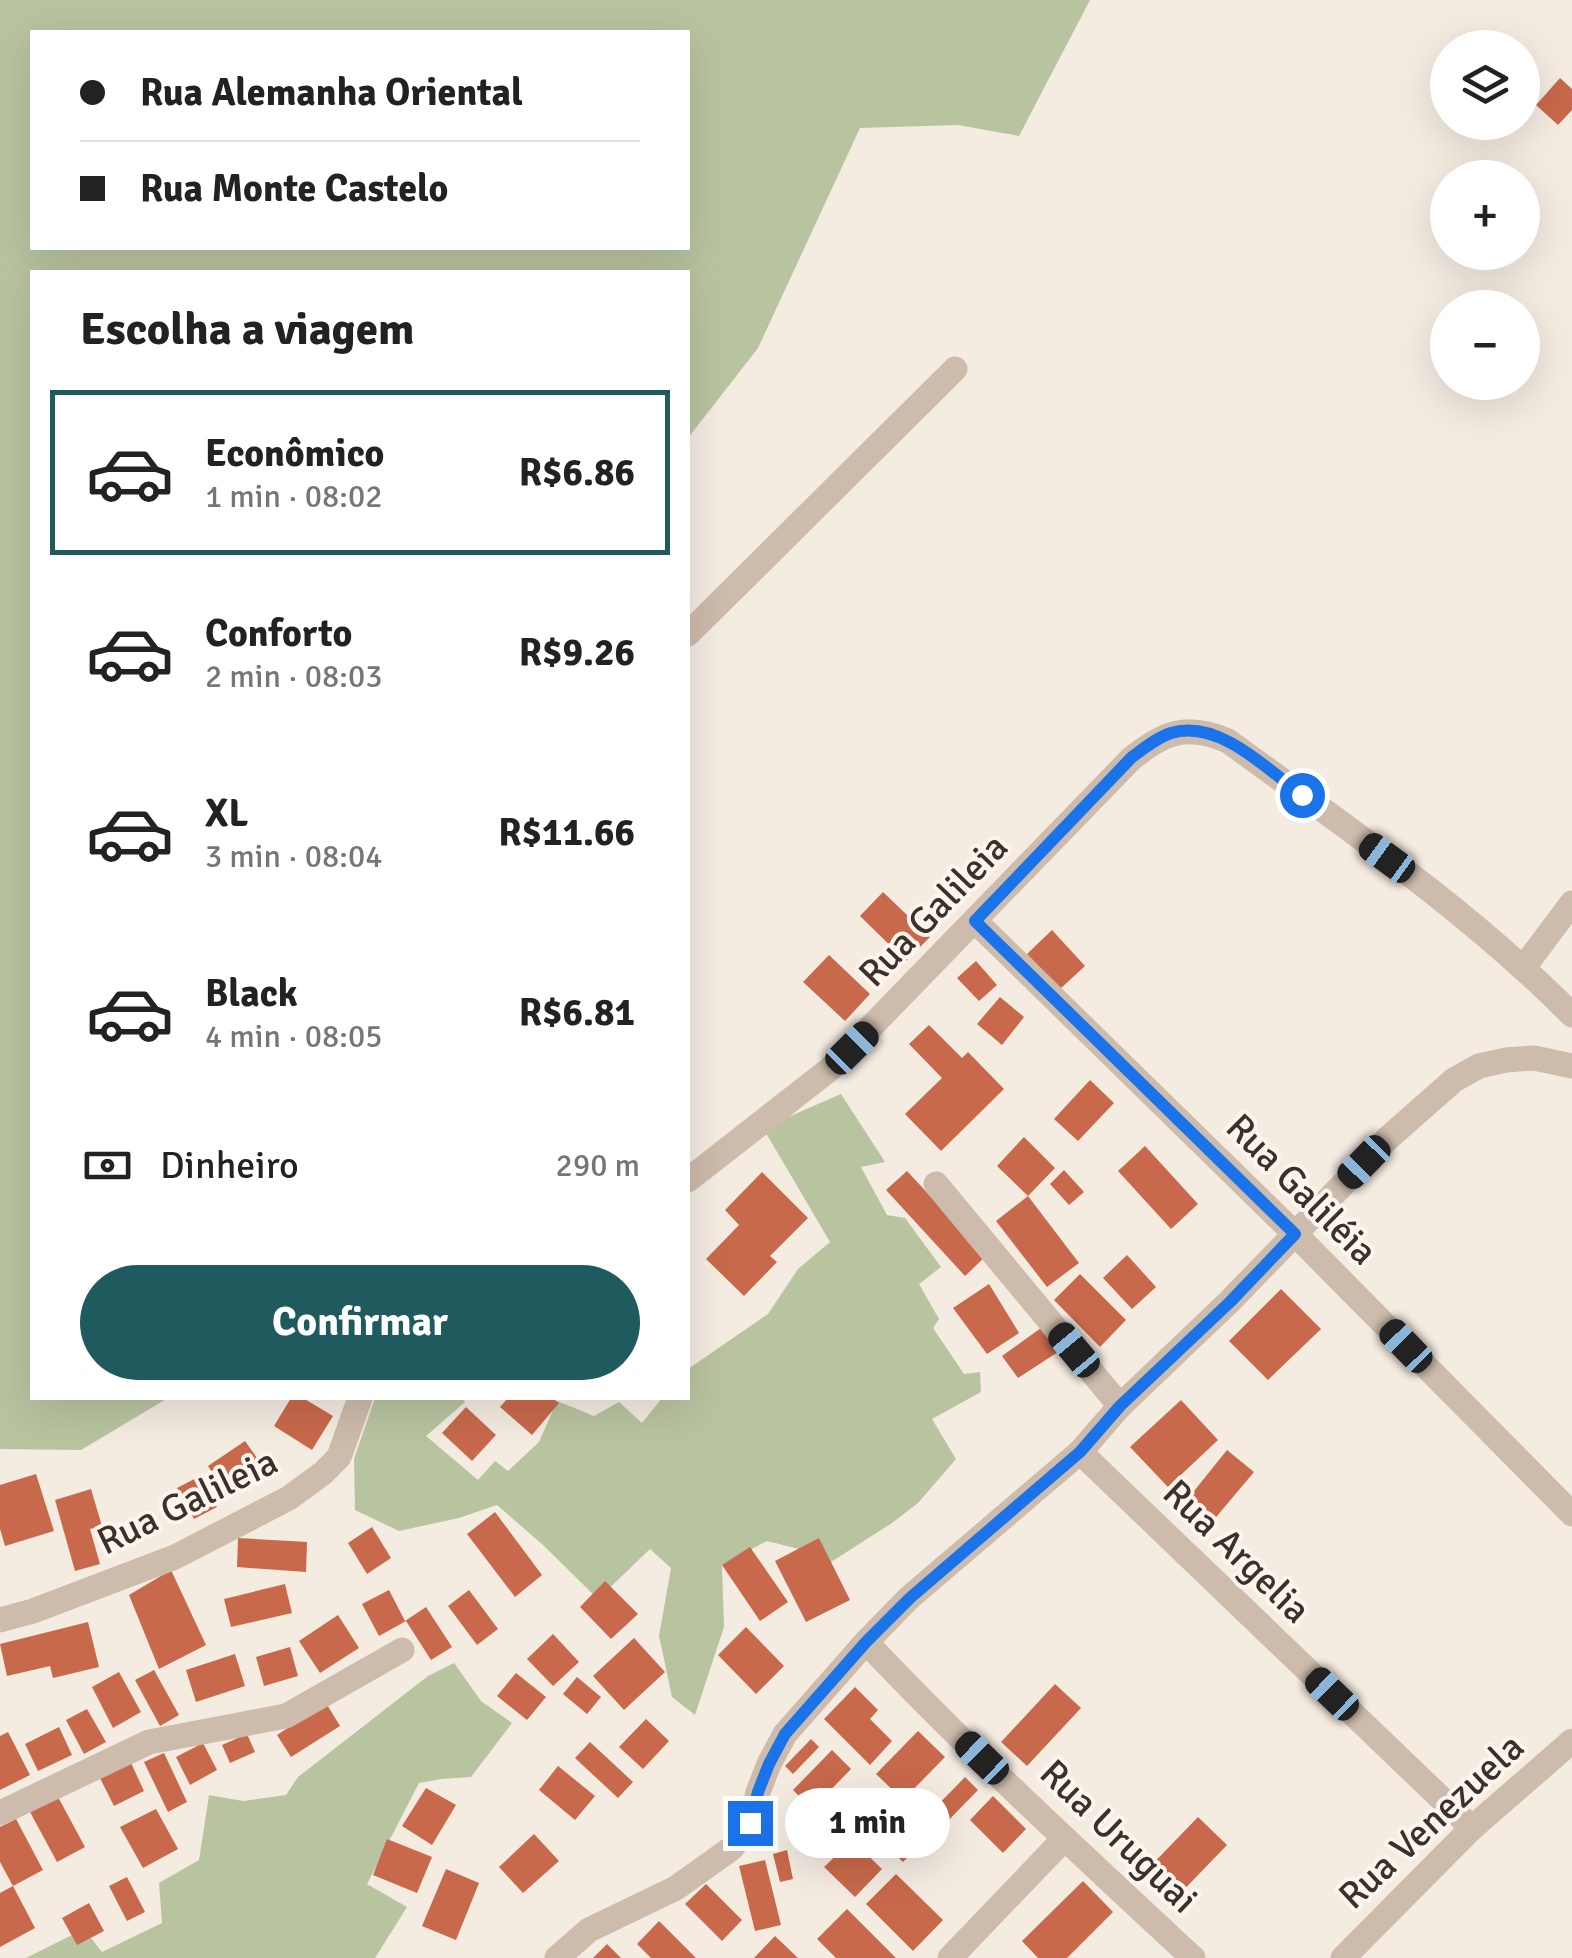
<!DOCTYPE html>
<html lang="pt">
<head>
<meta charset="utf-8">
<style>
	:root { --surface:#fff; --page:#f6f6f6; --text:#222; --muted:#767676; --line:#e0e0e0; --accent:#1f5a5e }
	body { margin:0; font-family:Signika,sans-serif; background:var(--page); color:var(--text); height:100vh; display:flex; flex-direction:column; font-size:38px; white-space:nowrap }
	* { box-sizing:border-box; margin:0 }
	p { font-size:32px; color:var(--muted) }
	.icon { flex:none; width:55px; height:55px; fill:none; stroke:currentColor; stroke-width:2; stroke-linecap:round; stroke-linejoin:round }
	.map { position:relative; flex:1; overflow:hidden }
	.sheet { position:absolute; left:30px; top:270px; width:660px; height:1130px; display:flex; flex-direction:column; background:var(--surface); border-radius:0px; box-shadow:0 10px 40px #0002 }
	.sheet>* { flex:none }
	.hud { position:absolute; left:30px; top:30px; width:660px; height:220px; border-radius:0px; box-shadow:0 10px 40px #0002; display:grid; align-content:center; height:220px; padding:0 50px; background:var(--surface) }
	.tools { position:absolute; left:1430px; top:30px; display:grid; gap:20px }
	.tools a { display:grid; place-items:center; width:110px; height:110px; border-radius:50%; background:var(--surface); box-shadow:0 10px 40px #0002; font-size:50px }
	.end { position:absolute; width:45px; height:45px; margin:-22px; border:12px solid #1a73e8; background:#fff; box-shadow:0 0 0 5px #fff }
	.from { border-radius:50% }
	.bubble { position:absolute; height:70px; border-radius:35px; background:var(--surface); box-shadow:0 10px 40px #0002; font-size:32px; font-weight:700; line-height:70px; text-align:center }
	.car { position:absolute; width:30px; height:60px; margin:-30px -15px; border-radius:12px; box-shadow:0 0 8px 2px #0007; background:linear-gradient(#222 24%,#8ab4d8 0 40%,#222 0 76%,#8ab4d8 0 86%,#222 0) }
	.hud b { display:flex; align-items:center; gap:35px; height:95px; font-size:38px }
	.hud b+b { border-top:2px solid var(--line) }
	.hud i { width:25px; height:25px; background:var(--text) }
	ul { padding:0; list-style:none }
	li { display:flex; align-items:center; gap:30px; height:165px; margin:0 20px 15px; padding:0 30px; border:5px solid transparent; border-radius:0px }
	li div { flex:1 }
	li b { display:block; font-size:38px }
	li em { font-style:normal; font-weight:700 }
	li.current { border-color:var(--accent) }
	li>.icon { width:90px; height:90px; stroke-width:1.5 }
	h2 { padding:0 50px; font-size:45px; line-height:120px }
	.pay { display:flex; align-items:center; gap:25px; height:110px; padding:0 50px; font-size:38px }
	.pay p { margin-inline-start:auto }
	.cta { display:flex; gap:20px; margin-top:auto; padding:20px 50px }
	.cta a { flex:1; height:115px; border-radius:60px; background:var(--accent); color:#fff; font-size:40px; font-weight:700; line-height:115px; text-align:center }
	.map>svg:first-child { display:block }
	.green { fill:#b8c4a0; fill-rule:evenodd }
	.building { fill:#c8694b }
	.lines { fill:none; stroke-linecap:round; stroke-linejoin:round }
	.minor { stroke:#cdbbac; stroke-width:25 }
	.route { stroke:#1a73e8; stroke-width:12 }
	.labels { text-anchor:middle; stroke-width:8; stroke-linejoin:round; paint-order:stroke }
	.street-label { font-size:38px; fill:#3b302b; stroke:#fbf5ee }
</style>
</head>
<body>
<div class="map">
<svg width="1572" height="1958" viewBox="0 0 1572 1958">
	<rect width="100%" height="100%" fill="#f4ebe1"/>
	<g class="green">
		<path d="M 0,0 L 1090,0 L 1019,136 L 958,125 L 860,128 L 758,348 L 688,438 L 688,272 L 32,272 L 32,1398 L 168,1398 L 81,1450 L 0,1449 ZM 32,32 L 688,32 L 688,248 L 32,248 Z"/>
		<polygon points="841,1094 885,1162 861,1167 887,1215 905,1218 941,1267 919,1284 939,1319 933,1328 964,1374 980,1372 981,1392 932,1419 956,1459 918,1503 892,1523 831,1562 799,1549 767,1541 722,1565 724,1627 695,1715 672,1697 659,1636 671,1568 650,1549 598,1599 543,1545 497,1505 459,1518 399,1531 355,1510 354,1459 375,1398 461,1398 465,1402 426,1436 478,1480 495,1461 508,1471 539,1442 557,1401 594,1416 619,1402 642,1423 662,1398 688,1398 688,1369 768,1314 798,1269 830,1242 763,1128"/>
		<polygon points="454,1663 481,1701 512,1723 471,1777 441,1779 419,1783 367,1884 407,1907 375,1958 26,1958 84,1929 102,1952 162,1923 159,1883 199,1860 209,1795 243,1801 286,1795 298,1777 428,1676"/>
	</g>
	<g class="building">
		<polygon points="1560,78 1572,89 1572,110 1558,125 1536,105"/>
		<polygon points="883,892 930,937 906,961 860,916"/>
		<polygon points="1052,930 1085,966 1060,989 1027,954"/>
		<polygon points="829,955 870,994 845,1021 803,982"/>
		<polygon points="976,961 997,985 979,1001 957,978"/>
		<polygon points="1000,997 1024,1017 1002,1045 977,1024"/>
		<polygon points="929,1025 962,1058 968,1052 1004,1089 941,1151 905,1114 942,1078 909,1044"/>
		<polygon points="1090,1080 1114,1103 1078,1141 1054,1119"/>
		<polygon points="1024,1137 1055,1168 1028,1196 997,1166"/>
		<polygon points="1145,1146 1198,1204 1171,1229 1118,1171"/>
		<polygon points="1064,1170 1084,1192 1069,1205 1050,1184"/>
		<polygon points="907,1171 986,1256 965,1276 886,1190"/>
		<polygon points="762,1172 808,1218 770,1256 777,1262 744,1296 706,1259 739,1225 725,1210"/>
		<polygon points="1028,1196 1079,1263 1047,1287 996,1221"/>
		<polygon points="1127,1255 1156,1287 1132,1309 1103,1278"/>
		<polygon points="1080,1274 1126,1320 1100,1347 1054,1300"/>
		<polygon points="989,1284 1019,1333 987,1354 953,1308"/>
		<polygon points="1281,1289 1321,1329 1268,1380 1229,1341"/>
		<polygon points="1041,1328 1058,1352 1018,1378 1002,1356"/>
		<polygon points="291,1398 303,1398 333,1416 312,1450 274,1426"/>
		<polygon points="508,1398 552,1398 559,1403 532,1435 500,1407"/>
		<polygon points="1181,1400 1218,1440 1168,1487 1130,1447"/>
		<polygon points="466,1407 496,1435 472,1461 442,1433"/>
		<polygon points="245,1441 262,1465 223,1490 208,1466"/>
		<polygon points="1227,1450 1254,1472 1212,1522 1186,1501"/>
		<polygon points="36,1474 54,1531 5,1546 0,1529 0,1485"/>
		<polygon points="200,1476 217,1507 194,1519 177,1488"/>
		<polygon points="91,1489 102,1526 90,1529 100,1564 75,1571 55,1500"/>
		<polygon points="495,1512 542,1575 515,1597 467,1534"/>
		<polygon points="372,1527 391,1558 367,1574 348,1543"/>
		<polygon points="238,1538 307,1542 306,1572 237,1567"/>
		<polygon points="819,1538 850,1600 806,1622 775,1561"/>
		<polygon points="750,1547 788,1602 760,1621 722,1565"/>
		<polygon points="171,1570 206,1645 159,1669 129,1595"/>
		<polygon points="605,1581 638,1614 611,1639 580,1607"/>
		<polygon points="285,1584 292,1613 231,1627 224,1599"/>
		<polygon points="389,1590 405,1621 426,1607 452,1647 431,1660 406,1621 379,1636 362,1604"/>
		<polygon points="469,1590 498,1629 477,1645 448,1606"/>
		<polygon points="338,1615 359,1648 320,1673 299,1641"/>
		<polygon points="88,1622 99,1667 53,1678 50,1666 7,1676 0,1644"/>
		<polygon points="746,1627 784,1666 756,1694 718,1655"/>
		<polygon points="553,1634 579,1662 553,1686 527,1659"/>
		<polygon points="634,1638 665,1672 624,1710 593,1676"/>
		<polygon points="290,1647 298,1676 264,1686 256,1657"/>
		<polygon points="235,1654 245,1686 196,1702 186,1670"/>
		<polygon points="154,1670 179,1715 160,1726 135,1680"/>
		<polygon points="119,1672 141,1712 113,1728 92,1687"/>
		<polygon points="516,1673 546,1697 527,1720 497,1696"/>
		<polygon points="577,1677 601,1697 587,1714 563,1694"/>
		<polygon points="1055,1684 1081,1708 1027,1766 1001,1742"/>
		<polygon points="855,1687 878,1710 870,1719 892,1741 870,1765 824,1719"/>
		<polygon points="326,1703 340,1726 291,1757 277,1735"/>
		<polygon points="87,1709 106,1742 84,1754 66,1720"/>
		<polygon points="646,1719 669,1741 643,1769 619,1747"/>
		<polygon points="59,1727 72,1755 38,1771 25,1744"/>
		<polygon points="918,1731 945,1757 903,1800 876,1774"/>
		<polygon points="8,1732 30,1775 0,1790 0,1736"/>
		<polygon points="247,1734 255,1752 230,1763 222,1745"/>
		<polygon points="811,1739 819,1747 793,1774 785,1766"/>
		<polygon points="590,1742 633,1782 618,1798 575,1758"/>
		<polygon points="203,1743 217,1770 190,1785 176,1757"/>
		<polygon points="832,1750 851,1769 812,1809 793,1790"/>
		<polygon points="164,1753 187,1802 168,1812 144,1762"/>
		<polygon points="131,1763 144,1791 114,1806 100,1778"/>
		<polygon points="558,1766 595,1796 575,1820 539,1790"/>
		<polygon points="965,1777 978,1790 943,1826 930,1813"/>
		<polygon points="426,1788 456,1805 432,1845 402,1826"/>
		<polygon points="993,1796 1026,1829 1003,1853 970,1820"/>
		<polygon points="58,1797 85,1847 57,1862 30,1812"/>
		<polygon points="156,1809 178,1849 143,1868 120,1827"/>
		<polygon points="898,1809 927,1837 903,1862 874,1834"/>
		<polygon points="1198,1817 1227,1845 1171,1903 1142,1875"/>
		<polygon points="16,1819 43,1870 13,1886 35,1928 0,1947 0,1893 13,1886 0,1862 0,1827"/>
		<polygon points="534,1834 559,1861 523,1893 499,1867"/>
		<polygon points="387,1839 432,1857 417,1893 373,1875"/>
		<polygon points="852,1840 882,1869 855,1897 824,1867"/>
		<polygon points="787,1850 793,1879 780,1882 773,1854"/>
		<polygon points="765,1860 781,1925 755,1931 739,1866"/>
		<polygon points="446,1869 479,1883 456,1940 422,1926"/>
		<polygon points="896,1874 943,1920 913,1951 866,1904"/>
		<polygon points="127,1877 145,1912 127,1921 109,1886"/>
		<polygon points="1083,1881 1113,1912 1067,1958 1038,1958 1022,1941"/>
		<polygon points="706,1884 742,1920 722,1941 685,1904"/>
		<polygon points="89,1903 104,1931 77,1945 62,1918"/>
		<polygon points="847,1909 896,1958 836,1958 817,1939"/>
		<polygon points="659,1921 696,1958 651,1958 637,1944"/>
		<polygon points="775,1936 798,1958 754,1958"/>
		<polygon points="607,1944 621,1958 593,1958"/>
	</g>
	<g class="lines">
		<g class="minor">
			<polyline points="688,634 955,369"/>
			<polyline points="975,921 1295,1234 1572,1514"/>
			<polyline points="1524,967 1572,903"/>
			<path d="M 688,1180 L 830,1069 L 1131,759 C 1164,732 1187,723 1228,741 C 1346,827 1469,911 1572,1015"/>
			<polyline points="936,1184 1120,1406"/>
			<polyline points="1080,1452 1472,1828"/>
			<polyline points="0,1620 33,1611 175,1557 289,1498 323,1473 339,1457 360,1398"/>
			<path d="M 866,1642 C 970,1752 1082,1855 1193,1958"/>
			<polyline points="0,1813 149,1742 286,1716 402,1650"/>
			<polyline points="557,1958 589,1930 676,1888 732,1848 751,1823 758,1792 769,1764 785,1734 866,1642 909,1598 1080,1452 1120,1406 1230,1301 1387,1139 1454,1080 1479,1066 1506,1060 1534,1058 1572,1066"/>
			<polyline points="950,1958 1064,1839"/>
			<polyline points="1343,1958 1472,1828 1572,1741"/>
		</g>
	</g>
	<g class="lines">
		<path class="route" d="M 750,1823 L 758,1792 L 769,1764 L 785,1734 L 866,1642 L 910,1598 L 1080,1452 L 1120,1406 L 1230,1302 L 1295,1234 L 975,921 L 1131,758 C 1143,749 1156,738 1171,733 C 1219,719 1267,769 1302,795"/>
	</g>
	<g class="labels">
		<g class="street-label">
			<text transform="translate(933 910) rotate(-46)" y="13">Rua Galileia</text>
			<text transform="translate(1302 1189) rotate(45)" y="13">Rua Galiléia</text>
			<text transform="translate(187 1501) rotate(-26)" y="13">Rua Galileia</text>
			<text transform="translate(1237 1551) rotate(44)" y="13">Rua Argelia</text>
			<text transform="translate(1431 1821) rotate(-43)" y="13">Rua Venezuela</text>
			<text transform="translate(1119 1836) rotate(44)" y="13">Rua Uruguai</text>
		</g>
	</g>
</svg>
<div class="tools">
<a><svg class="icon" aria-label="layers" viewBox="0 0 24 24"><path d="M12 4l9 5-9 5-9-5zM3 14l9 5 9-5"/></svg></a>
<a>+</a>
<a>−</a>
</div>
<i class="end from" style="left:1302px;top:795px"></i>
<i class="end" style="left:750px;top:1823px"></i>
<div class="bubble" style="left:785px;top:1788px;width:165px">1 min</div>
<i class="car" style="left:1387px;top:858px;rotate:306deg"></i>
<i class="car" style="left:852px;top:1048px;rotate:45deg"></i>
<i class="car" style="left:1364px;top:1162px;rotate:224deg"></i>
<i class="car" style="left:1406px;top:1346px;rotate:316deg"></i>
<i class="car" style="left:1074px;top:1350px;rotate:320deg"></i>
<i class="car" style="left:1332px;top:1694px;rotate:314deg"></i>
<i class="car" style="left:982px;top:1758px;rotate:314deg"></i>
<div class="hud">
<b><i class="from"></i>Rua Alemanha Oriental</b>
<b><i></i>Rua Monte Castelo</b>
</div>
<section class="sheet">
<h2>Escolha a viagem</h2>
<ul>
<li class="current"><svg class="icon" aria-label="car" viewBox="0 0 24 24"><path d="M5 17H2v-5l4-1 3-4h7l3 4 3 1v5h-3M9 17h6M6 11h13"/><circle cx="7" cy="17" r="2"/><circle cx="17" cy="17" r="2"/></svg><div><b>Econômico</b><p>1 min · 08:02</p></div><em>R$6.86</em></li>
<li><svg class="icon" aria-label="car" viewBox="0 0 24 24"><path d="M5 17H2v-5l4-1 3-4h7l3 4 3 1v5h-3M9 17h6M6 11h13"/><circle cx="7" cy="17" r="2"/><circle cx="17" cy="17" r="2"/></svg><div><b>Conforto</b><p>2 min · 08:03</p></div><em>R$9.26</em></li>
<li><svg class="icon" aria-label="car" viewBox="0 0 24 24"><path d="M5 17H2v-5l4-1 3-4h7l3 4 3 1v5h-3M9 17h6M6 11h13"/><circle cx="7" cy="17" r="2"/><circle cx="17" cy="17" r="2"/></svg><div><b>XL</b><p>3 min · 08:04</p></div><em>R$11.66</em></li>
<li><svg class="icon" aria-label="car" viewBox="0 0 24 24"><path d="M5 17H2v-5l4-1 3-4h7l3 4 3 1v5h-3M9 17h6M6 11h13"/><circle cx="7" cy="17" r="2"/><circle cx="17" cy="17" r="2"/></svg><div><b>Black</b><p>4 min · 08:05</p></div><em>R$6.81</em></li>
</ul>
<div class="pay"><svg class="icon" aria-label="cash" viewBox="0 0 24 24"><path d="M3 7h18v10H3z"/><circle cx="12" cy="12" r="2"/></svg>Dinheiro<p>290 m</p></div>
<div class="cta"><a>Confirmar</a></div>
</section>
</div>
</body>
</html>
